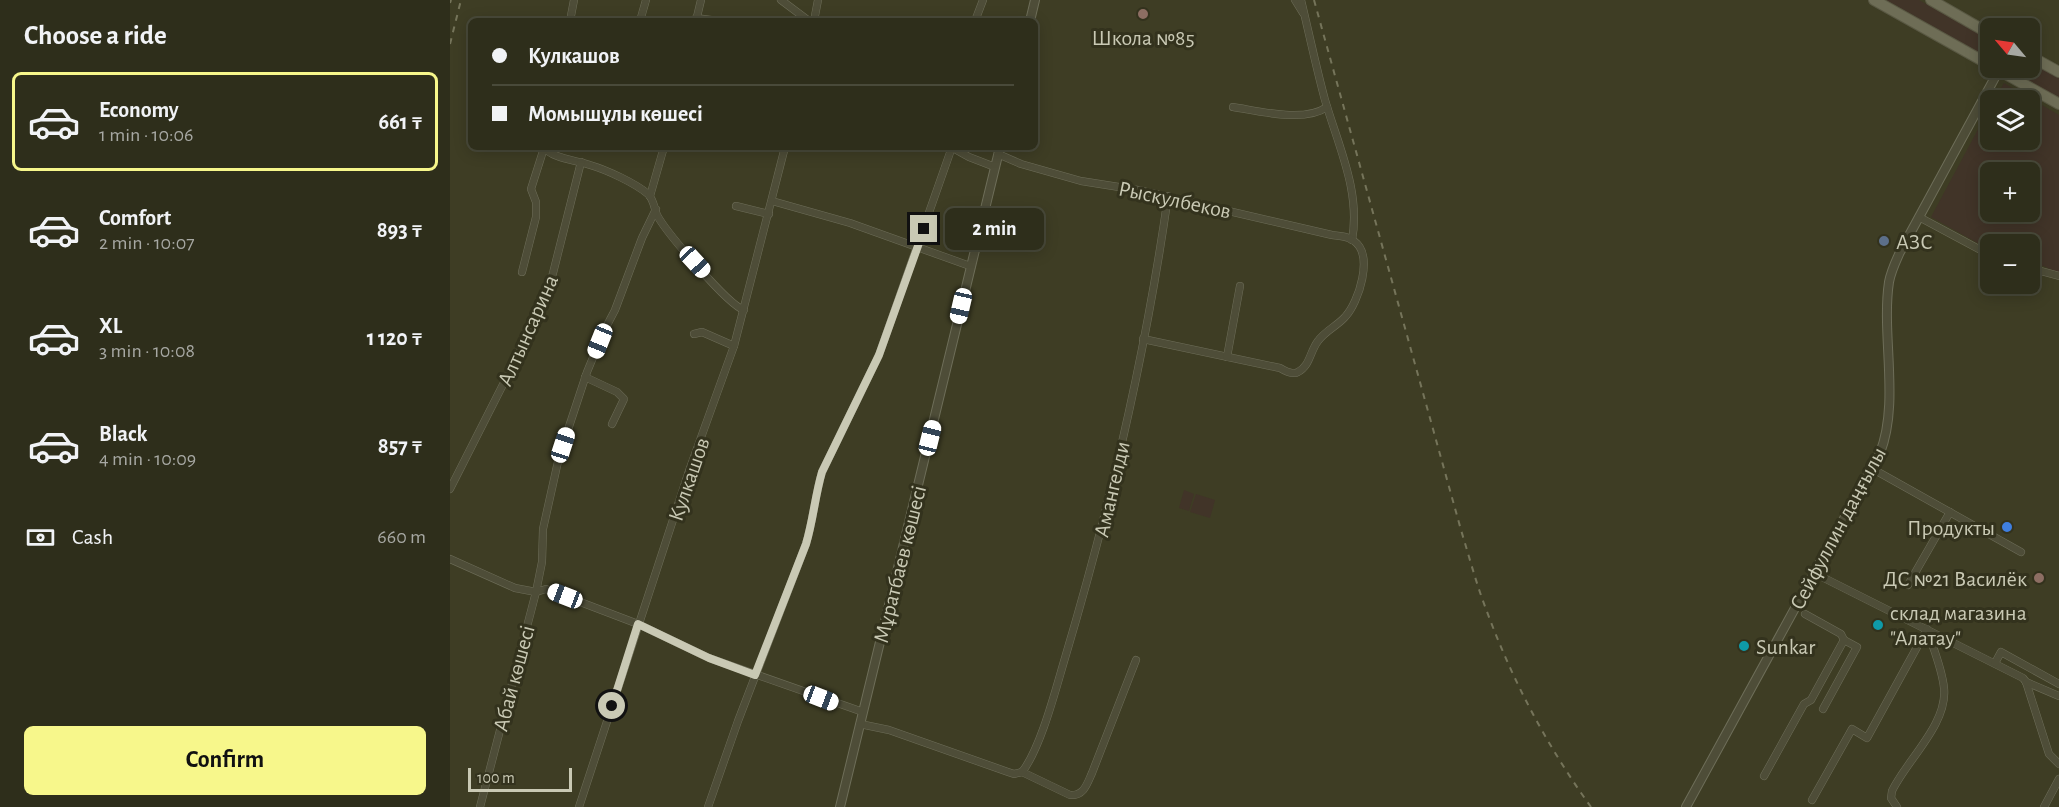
<!DOCTYPE html>
<html lang="en">
<head>
<meta charset="utf-8">
<style>
	:root { --surface:#2e2e1b; --page:#363624; --text:#f1f3f6; --muted:#a7a8a3; --line:#494a3a; --accent:#f7f78b }
	body { margin:0; font-family:"Alegreya Sans",sans-serif; background:var(--page); color:var(--text); height:100vh; display:flex; flex-direction:column; font-size:22px; white-space:nowrap }
	* { box-sizing:border-box; margin:0 }
	p { font-size:20px; color:var(--muted) }
	.icon { flex:none; width:33px; height:33px; fill:none; stroke:currentColor; stroke-width:2; stroke-linecap:round; stroke-linejoin:round }
	.map { position:relative; flex:1; overflow:hidden }
	.drawer { display:flex; flex-direction:column; background:var(--surface); width:450px }
	.drawer>* { flex:none }
	.hud { position:absolute; left:18px; top:18px; width:570px; height:132px; border-radius:9px; box-shadow:0 3px 15px #0003,0 0 0 2px var(--line); display:grid; align-content:center; height:132px; padding:0 24px; background:var(--surface) }
	.needle { width:39px; rotate:299deg }
	.buttons { position:absolute; left:1530px; top:18px; display:grid; gap:12px }
	.buttons a { display:grid; place-items:center; width:60px; height:60px; border-radius:9px; background:var(--surface); box-shadow:0 3px 15px #0003,0 0 0 2px var(--line); font-size:30px }
	.scale { position:absolute; left:18px; bottom:15px; width:104px; box-sizing:border-box; padding-left:6px; border:3px solid #c9c9b4; border-top:0; font-size:16px; line-height:21px; white-space:nowrap; color:#c9c9b4; -webkit-text-stroke:4px #33321d; paint-order:stroke }
	.end { position:absolute; width:27px; height:27px; margin:-14px; border:8px solid #c9c9b4; background:#111; box-shadow:0 0 0 3px #111 }
	.from { border-radius:50% }
	.bubble { position:absolute; height:42px; border-radius:9px; background:var(--surface); box-shadow:0 3px 15px #0003,0 0 0 2px var(--line); font-size:20px; font-weight:700; line-height:42px; text-align:center }
	.car { position:absolute; width:18px; height:36px; margin:-18px -9px; border-radius:8px; box-shadow:0 0 4px 2px #0007; background:linear-gradient(#fff 24%,#345 0 40%,#fff 0 76%,#345 0 86%,#fff 0) }
	.hud b { display:flex; align-items:center; gap:21px; height:57px; font-size:22px }
	.hud b+b { border-top:2px solid var(--line) }
	.hud i { width:15px; height:15px; background:var(--text) }
	ul { padding:0; list-style:none }
	li { display:flex; align-items:center; gap:18px; height:99px; margin:0 12px 9px; padding:0 12px; border:3px solid transparent; border-radius:9px }
	li div { flex:1 }
	li b { display:block; font-size:22px }
	li em { font-style:normal; font-weight:700 }
	li.on { border-color:var(--accent) }
	li>.icon { width:54px; height:54px; stroke-width:1.5 }
	h2 { padding:0 24px; font-size:27px; line-height:72px }
	.pay { display:flex; align-items:center; gap:15px; height:66px; padding:0 24px; font-size:22px }
	.pay p { margin-inline-start:auto }
	.action { display:flex; gap:12px; margin-top:auto; padding:12px 24px }
	.action a { flex:1; height:69px; border-radius:9px; background:var(--accent); color:#111; font-size:24px; font-weight:700; line-height:69px; text-align:center }
	main { display:flex; flex:1; min-height:0 }
	.map>svg:first-child { display:block }
	.green { fill:#413428; fill-rule:evenodd }
	.lines { fill:none; stroke-linecap:round; stroke-linejoin:round }
	.minor-casing { stroke:#6e6e59; stroke-width:8 }
	.tertiary-casing { stroke:#6e6e59; stroke-width:10 }
	.primary-casing { stroke:#5a5944; stroke-width:12 }
	.minor { stroke:#4e4d38; stroke-width:7 }
	.tertiary { stroke:#4e4d38; stroke-width:8 }
	.primary { stroke:#6e6d56; stroke-width:10 }
	.rail { stroke:#75745a; stroke-width:2; stroke-dasharray:6 6; stroke-linecap:butt }
	.route { stroke:#c9c9b4; stroke-width:8 }
	.education-dot { fill:#8d6e63; stroke:#33321d; stroke-width:2 }
	.service-dot { fill:#5c6f8a; stroke:#33321d; stroke-width:2 }
	.shop-dot { fill:#3f7fe0; stroke:#33321d; stroke-width:2 }
	.culture-dot { fill:#0f9aa8; stroke:#33321d; stroke-width:2 }
	.labels { text-anchor:middle; stroke-width:6; stroke-linejoin:round; paint-order:stroke }
	.poi-label { font-size:22px; fill:#c9c9b4; stroke:#33321d; text-anchor:start }
	.street-label { font-size:22px; fill:#c9c9b4; stroke:#33321d }
</style>
</head>
<body>
<main>
<section class="drawer">
<h2>Choose a ride</h2>
<ul>
<li class="on"><svg class="icon" aria-label="car" viewBox="0 0 24 24"><path d="M5 17H2v-5l4-1 3-4h7l3 4 3 1v5h-3M9 17h6M6 11h13"/><circle cx="7" cy="17" r="2"/><circle cx="17" cy="17" r="2"/></svg><div><b>Economy</b><p>1 min · 10:06</p></div><em>661 ₸</em></li>
<li><svg class="icon" aria-label="car" viewBox="0 0 24 24"><path d="M5 17H2v-5l4-1 3-4h7l3 4 3 1v5h-3M9 17h6M6 11h13"/><circle cx="7" cy="17" r="2"/><circle cx="17" cy="17" r="2"/></svg><div><b>Comfort</b><p>2 min · 10:07</p></div><em>893 ₸</em></li>
<li><svg class="icon" aria-label="car" viewBox="0 0 24 24"><path d="M5 17H2v-5l4-1 3-4h7l3 4 3 1v5h-3M9 17h6M6 11h13"/><circle cx="7" cy="17" r="2"/><circle cx="17" cy="17" r="2"/></svg><div><b>XL</b><p>3 min · 10:08</p></div><em>1 120 ₸</em></li>
<li><svg class="icon" aria-label="car" viewBox="0 0 24 24"><path d="M5 17H2v-5l4-1 3-4h7l3 4 3 1v5h-3M9 17h6M6 11h13"/><circle cx="7" cy="17" r="2"/><circle cx="17" cy="17" r="2"/></svg><div><b>Black</b><p>4 min · 10:09</p></div><em>857 ₸</em></li>
</ul>
<div class="pay"><svg class="icon" aria-label="cash" viewBox="0 0 24 24"><path d="M3 7h18v10H3z"/><circle cx="12" cy="12" r="2"/></svg>Cash<p>660 m</p></div>
<div class="action"><a>Confirm</a></div>
</section>
<div class="map">
<svg width="1609" height="807" viewBox="0 0 1609 807">
	<rect width="100%" height="100%" fill="#3e3d24"/>
	<g class="green">
		<polygon points="1436,0 1469,0 1540,40 1540,59"/>
		<polygon points="1580,61 1609,78 1609,98 1564,72 1561,68 1580,68"/>
		<path d="M 1554,83 L 1609,115 L 1609,273 L 1591,265 L 1580,262 L 1580,244 L 1540,244 L 1540,250 L 1481,217 L 1540,107 L 1540,140 L 1580,140 L 1580,100 L 1544,100 ZM 1540,172 L 1580,172 L 1580,212 L 1540,212 Z"/>
		<polygon points="734,490 744,494 739,511 729,508"/>
		<polygon points="746,494 765,500 760,518 740,512"/>
	</g>
	<g class="lines">
		<g class="minor-casing">
			<g id="minor">
				<polyline points="331,0 359,21"/>
				<polyline points="845,0 853,13"/>
				<path d="M 851,0 C 859,33 866,67 875,100 C 888,145 911,192 902,240"/>
				<polyline points="246,18 269,21"/>
				<polyline points="120,21 124,0"/>
				<polyline points="190,21 196,0"/>
				<polyline points="246,21 251,0"/>
				<polyline points="364,21 368,0"/>
				<polyline points="525,21 533,0"/>
				<path d="M 783,107 C 809,111 854,123 877,107"/>
				<path d="M 94,147 C 102,159 127,160 140,165 C 157,170 185,183 198,194 C 204,200 204,208 207,215 C 216,232 278,305 294,310"/>
				<polyline points="501,147 519,157 545,167"/>
				<path d="M 548,154 L 571,164 L 631,181 L 688,190 L 882,235 C 890,236 898,236 904,241 C 924,255 909,302 895,317 C 887,326 875,331 868,341 C 860,351 860,366 848,372 C 843,375 835,371 830,368 L 693,339"/>
				<polyline points="200,196 214,147"/>
				<polyline points="322,201 400,223 520,266"/>
				<polyline points="286,206 319,214"/>
				<polyline points="1469,217 1540,255"/>
				<polyline points="1580,268 1609,276"/>
				<polyline points="72,272 86,217 86,202 81,189 94,148"/>
				<polyline points="244,334 252,332 284,346"/>
				<polyline points="777,357 790,286"/>
				<polyline points="135,377 167,392 174,399 162,424"/>
				<polyline points="1421,468 1571,552"/>
				<polyline points="0,489 69,353 100,285 131,162"/>
				<polyline points="0,559 65,588 86,592 96,589 188,624 259,658 413,712"/>
				<polyline points="1364,573 1573,678 1576,682 1599,754 1609,764"/>
				<polyline points="1458,585 1500,512"/>
				<polyline points="1545,663 1551,652 1609,684"/>
				<polyline points="1576,682 1609,696"/>
				<polyline points="1373,709 1407,647 1394,640"/>
				<path d="M 410,724 L 439,730 L 558,772 L 564,774 L 572,772 L 620,795 C 634,796 637,784 642,773 L 686,660"/>
				<path d="M 572,772 C 591,748 606,688 615,658 C 660,507 696,352 718,196"/>
				<polyline points="1314,776 1354,704 1361,700 1394,640 1391,634 1355,614"/>
				<polyline points="1362,800 1402,729 1417,738 1477,629"/>
				<polyline points="30,807 86,592 92,562 93,529 109,457 137,372 154,331 165,310 192,238 206,209"/>
				<polyline points="129,807 240,468 284,346 335,147"/>
				<path d="M 258,807 L 288,721 L 356,544 C 363,521 365,496 372,472 L 429,355 L 502,147"/>
				<path d="M 1447,807 L 1441,798 L 1442,791 C 1456,761 1498,724 1494,688 C 1492,668 1483,648 1477,629"/>
				<polyline points="1594,807 1609,779"/>
			</g>
		</g>
		<g class="tertiary-casing">
			<g id="tertiary">
				<polyline points="580,21 585,0"/>
				<polyline points="390,807 550,147"/>
				<path d="M 1236,807 L 1430,453 C 1450,402 1431,335 1439,282 C 1441,271 1446,261 1450,252 L 1549,70"/>
			</g>
		</g>
		<g class="primary-casing">
			<g id="primary">
				<polyline points="1424,0 1540,65"/>
				<polyline points="1481,0 1540,34"/>
				<polyline points="1580,56 1609,72"/>
				<polyline points="1545,68 1609,104"/>
			</g>
		</g>
		<use href="#minor" class="minor"/>
		<use href="#tertiary" class="tertiary"/>
		<use href="#primary" class="primary"/>
		<g class="rail">
			<path d="M 864,0 L 1011,530 C 1019,556 1026,583 1036,609 C 1062,680 1097,746 1141,807"/>
			<polyline points="0,3 1,0"/>
			<polyline points="0,44 11,0"/>
		</g>
	</g>
	<g class="lines">
		<path class="route" d="M 162,706 L 188,624 L 259,658 L 305,675 L 356,544 C 363,521 365,496 372,472 L 429,355 L 474,229"/>
	</g>
	<g class="education-dot">
		<circle cx="693" cy="14" r="6"/>
		<circle cx="1589" cy="578" r="6"/>
	</g>
	<circle class="service-dot" cx="1434" cy="241" r="6"/>
	<circle class="shop-dot" cx="1557" cy="527" r="6"/>
	<g class="culture-dot">
		<circle cx="1428" cy="625" r="6"/>
		<circle cx="1294" cy="646" r="6"/>
	</g>
	<g class="labels">
		<g class="poi-label">
			<text x="693" y="45" text-anchor="middle">Школа №85</text>
			<text x="1446" y="249">АЗС</text>
			<text x="1545" y="535" text-anchor="end">Продукты</text>
			<text x="1577" y="586" text-anchor="end">ДС №21 Василёк</text>
			<text x="1440" y="620">склад магазина<tspan x="1440" dy="25">"Алатау"</tspan></text>
			<text x="1306" y="654">Sunkar</text>
		</g>
		<g class="street-label">
			<text transform="translate(725 199) rotate(12)" y="8">Рыскулбеков</text>
			<text transform="translate(77 330) rotate(-66)" y="8">Алтынсарина</text>
			<text transform="translate(238 479) rotate(-71)" y="8">Кулкашов</text>
			<text transform="translate(661 489) rotate(-77)" y="8">Амангелди</text>
			<text transform="translate(1387 528) rotate(-62)" y="8">Сейфуллин даңғылы</text>
			<text transform="translate(449 564) rotate(-76)" y="8">Мұратбаев көшесі</text>
			<text transform="translate(63 678) rotate(-75)" y="8">Абай көшесі</text>
		</g>
	</g>
</svg>
<div class="buttons">
<a><svg class="needle" viewBox="-14 -14 28 28"><path d="M0-13l5 13h-10z" fill="#e53935"/><path d="M0 13l5-13h-10z" fill="#a7a8a3"/></svg></a>
<a><svg class="icon" aria-label="layers" viewBox="0 0 24 24"><path d="M12 4l9 5-9 5-9-5zM3 14l9 5 9-5"/></svg></a>
<a>+</a>
<a>−</a>
</div>
<div class="scale">100 m</div>
<i class="end from" style="left:162px;top:706px"></i>
<i class="end" style="left:474px;top:229px"></i>
<div class="bubble" style="left:495px;top:208px;width:99px">2 min</div>
<i class="car" style="left:245px;top:262px;rotate:137deg"></i>
<i class="car" style="left:511px;top:306px;rotate:193deg"></i>
<i class="car" style="left:150px;top:341px;rotate:202deg"></i>
<i class="car" style="left:480px;top:438px;rotate:14deg"></i>
<i class="car" style="left:113px;top:445px;rotate:18deg"></i>
<i class="car" style="left:115px;top:596px;rotate:291deg"></i>
<i class="car" style="left:371px;top:698px;rotate:111deg"></i>
<div class="hud">
<b><i class="from"></i>Кулкашов</b>
<b><i></i>Момышұлы көшесі</b>
</div>
</div>
</main>
</body>
</html>
